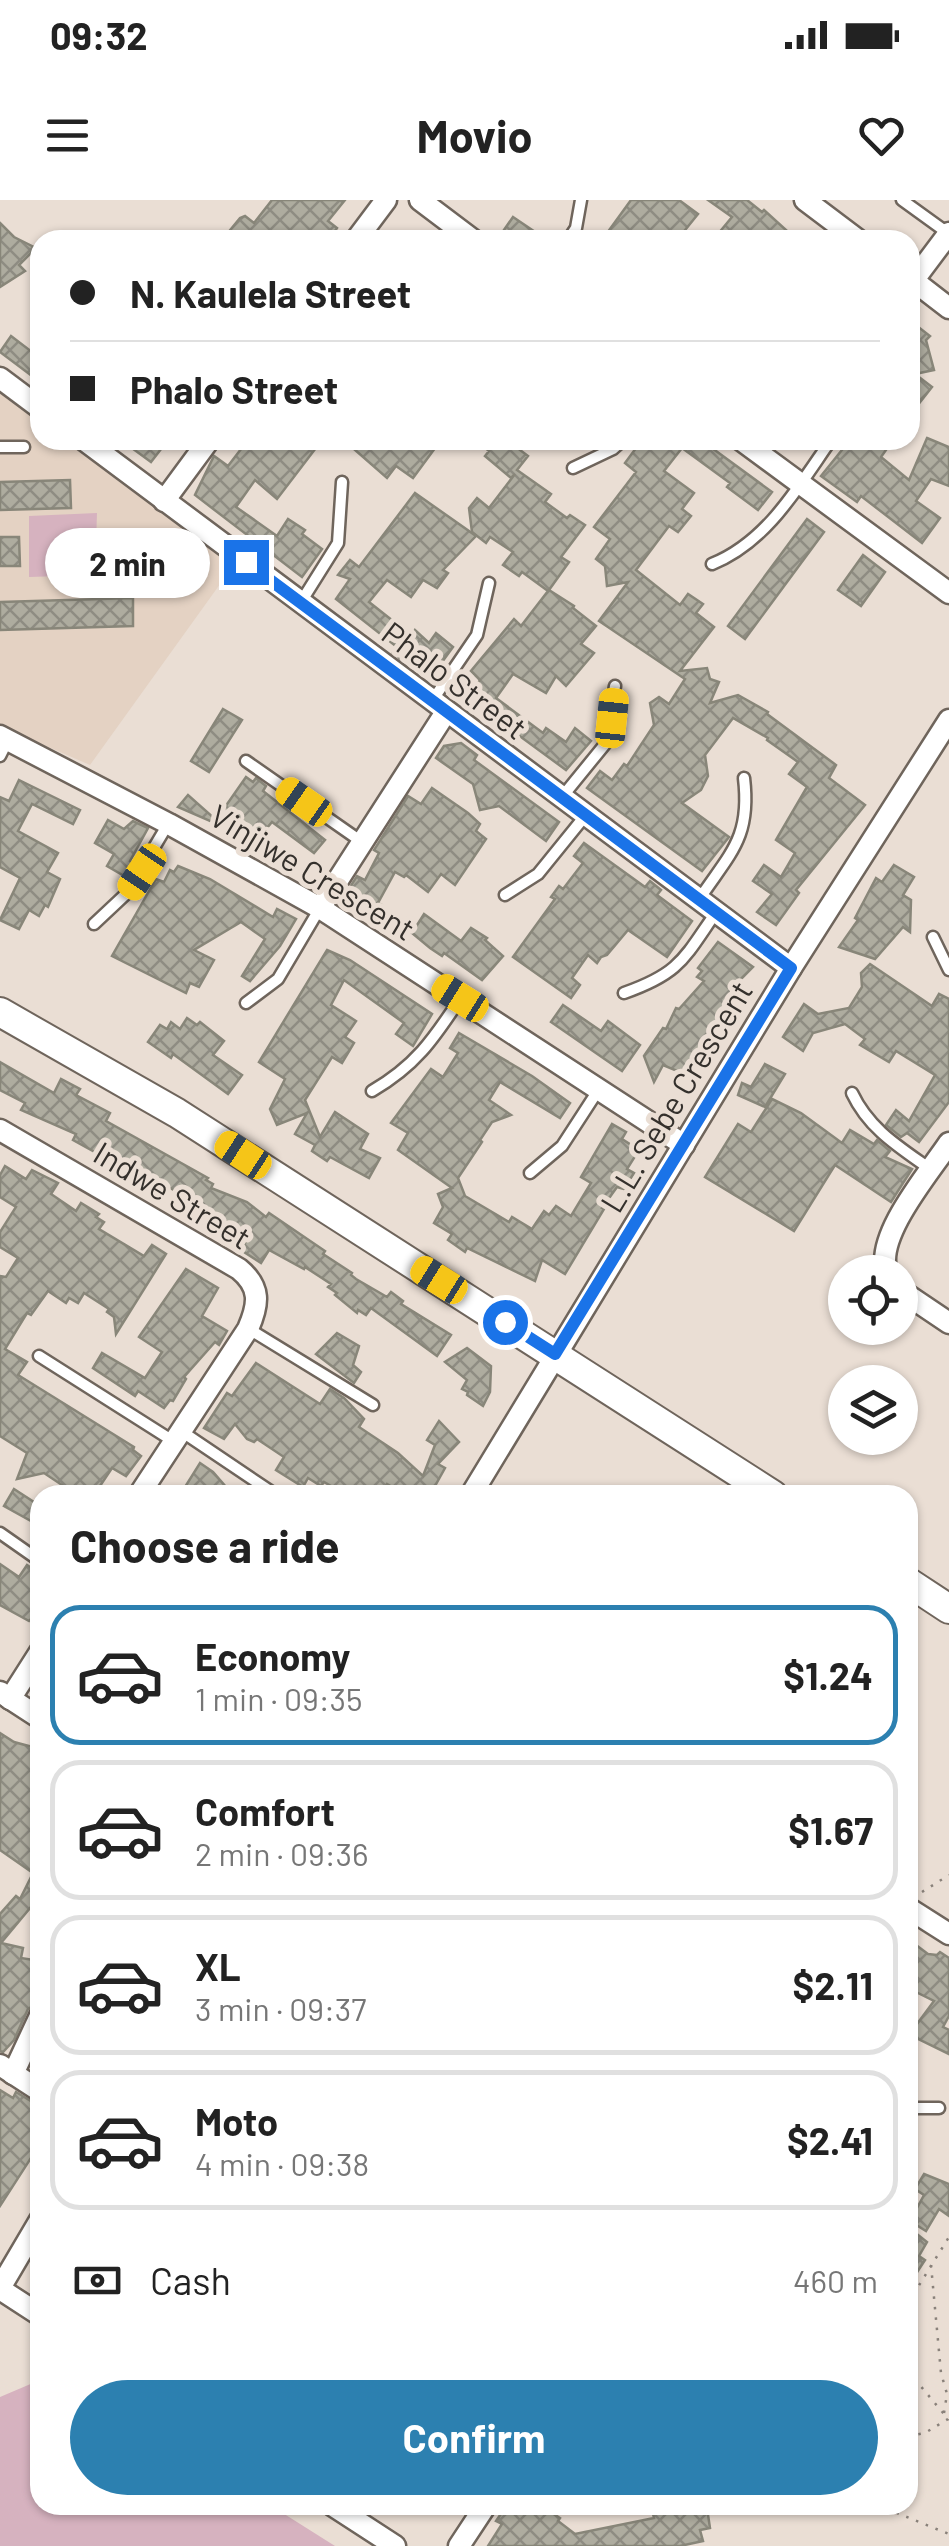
<!DOCTYPE html>
<html lang="en">
<head>
<meta charset="utf-8">
<style>
	:root { --surface:#fff; --page:#f6f6f6; --text:#222; --muted:#767676; --line:#e0e0e0; --accent:#2c80b0 }
	body { margin:0; font-family:Barlow,sans-serif; background:var(--page); color:var(--text); height:100vh; display:flex; flex-direction:column; font-size:38px; white-space:nowrap }
	* { box-sizing:border-box; margin:0 }
	p { font-size:32px; color:var(--muted) }
	.icon { flex:none; width:55px; height:55px; fill:none; stroke:currentColor; stroke-width:2; stroke-linecap:round; stroke-linejoin:round }
	.map { position:relative; flex:1; overflow:hidden }
	.side { position:absolute; left:30px; top:1285px; width:888px; height:1030px; display:flex; flex-direction:column; background:var(--surface); border-radius:30px; box-shadow:0 2px 8px #0004 }
	.side>* { flex:none }
	.top-card { position:absolute; left:30px; top:30px; width:890px; height:220px; border-radius:30px; box-shadow:0 2px 8px #0004; display:grid; align-content:center; height:220px; padding:0 40px; background:var(--surface) }
	.tools { position:absolute; left:828px; top:1055px; display:grid; gap:20px }
	.tools a { display:grid; place-items:center; width:90px; height:90px; border-radius:50%; background:var(--surface); box-shadow:0 2px 8px #0004; font-size:50px }
	.end { position:absolute; width:45px; height:45px; margin:-22px; border:12px solid #1a73e8; background:#fff; box-shadow:0 0 0 5px #fff }
	.from { border-radius:50% }
	.bubble { position:absolute; height:70px; border-radius:35px; background:var(--surface); box-shadow:0 2px 8px #0004; font-size:32px; font-weight:700; line-height:70px; text-align:center }
	.car { position:absolute; width:30px; height:60px; margin:-30px -15px; border-radius:12px; box-shadow:0 0 8px 2px #0007; background:linear-gradient(#f5c518 24%,#345 0 40%,#f5c518 0 76%,#345 0 86%,#f5c518 0) }
	.top-card b { display:flex; align-items:center; gap:35px; height:95px; font-size:38px }
	.top-card b+b { border-top:2px solid var(--line) }
	.top-card i { width:25px; height:25px; background:var(--text) }
	ul { padding:0; list-style:none }
	li { display:flex; align-items:center; gap:30px; height:140px; margin:0 20px 15px; padding:0 20px; border:5px solid var(--line); border-radius:30px }
	li div { flex:1 }
	li b { display:block; font-size:38px }
	li em { font-style:normal; font-weight:700 }
	li.on { border-color:var(--accent) }
	li>.icon { width:90px; height:90px; stroke-width:1.5 }
	h2 { padding:0 40px; font-size:45px; line-height:120px }
	.pay { display:flex; align-items:center; gap:25px; height:110px; padding:0 40px; font-size:38px }
	.pay p { margin-inline-start:auto }
	.primary-button { display:flex; gap:20px; margin-top:auto; padding:20px 40px }
	.primary-button a { flex:1; height:115px; border-radius:60px; background:var(--accent); color:#fff; font-size:40px; font-weight:700; line-height:115px; text-align:center }
	.status { display:flex; justify-content:space-between; align-items:center; height:70px; padding:0 50px; background:var(--surface); direction:ltr }
	.status svg { height:28px; fill:currentColor }
	header { display:flex; justify-content:space-between; align-items:center; height:130px; padding:0 40px; background:var(--surface); font-size:45px; font-weight:700 }
	.map>svg:first-child { display:block }
	.built { fill:#e4d2c3 }
	.park { fill:#d6b2bf }
	.building { fill:url(#building-cross-hatch); stroke:#888679; stroke-width:2.5 }
	.lines { fill:none; stroke-linecap:round; stroke-linejoin:round }
	.lane-casing { stroke:#6f655c; stroke-width:15 }
	.street-casing { stroke:#6f655c; stroke-width:25 }
	.secondary-casing { stroke:#6f655c; stroke-width:32 }
	.path { stroke:#89817a; stroke-width:2.5; stroke-dasharray:2.5 8; stroke-linecap:butt }
	.lane { stroke:#fff; stroke-width:10 }
	.street { stroke:#fff; stroke-width:20 }
	.secondary { stroke:#fff; stroke-width:28 }
	.route { stroke:#1a73e8; stroke-width:12 }
	.labels { text-anchor:middle; stroke-width:10; stroke-linejoin:round; paint-order:stroke }
	.street-label { font-size:32px; fill:#34302c; stroke:#eaded4 }
</style>
</head>
<body>
<div class="status"><b>09:32</b><svg viewBox="0 0 49 12"><path d="M0 12V9h3v3zM5 12V6h3v6zM10 12V3h3v9zM15 12V0h3v12zM26 1h20v11H26zM47 4h2v5h-2z"/></svg></div>
<header><svg class="icon" aria-label="menu" viewBox="0 0 24 24"><path d="M4 6h16M4 12h16M4 18h16"/></svg>Movio<svg class="icon" aria-label="heart" viewBox="0 0 24 24"><path d="M12 20l-8-8c-3-5 5-10 8-4 3-6 11-1 8 4z"/></svg></header>
<div class="map">
<svg width="949" height="2346" viewBox="0 0 949 2346">
	<defs>
		<pattern id="building-cross-hatch" width="8" height="8" patternUnits="userSpaceOnUse" patternTransform="scale(2.5)"><rect width="8" height="8" fill="#aeac9f"/><path d="M0 0l8 8M0 8l8-8" fill="none" stroke="#8e8c82"/></pattern>
	</defs>
	<rect width="100%" height="100%" fill="#eaded4"/>
	<polygon class="built" points="0,193 40,223 40,240 63,240 233,366 90,565 0,526"/>
	<g class="park">
		<polygon points="97,313 95,375 29,377 29,316"/>
		<polygon points="40,2180 40,2305 270,2305 335,2346 0,2346 0,2197"/>
	</g>
	<g class="building">
		<polygon points="272,0 345,0 328,21 337,28 329,40 222,40 240,18 245,16 254,23"/>
		<polygon points="631,0 679,0 698,14 677,40 602,40"/>
		<polygon points="708,0 747,0 762,12 764,10 797,40 713,40 732,17"/>
		<polygon points="513,17 547,40 497,40"/>
		<polygon points="0,23 14,37 36,48 19,65 25,71 0,87"/>
		<polygon points="917,126 930,136 926,140 934,170 915,174 932,187 910,215 910,134"/>
		<polygon points="11,136 36,155 36,179 0,152"/>
		<polygon points="927,238 949,247 949,286 931,279 916,301 940,318 922,343 861,296 857,302 821,276 850,240 893,240 881,257 909,280"/>
		<polygon points="121,240 168,240 151,262"/>
		<polygon points="248,240 322,240 277,299 255,280 236,307 277,336 288,319 305,330 302,334 322,349 302,377 195,295 214,256 228,266"/>
		<polygon points="361,240 441,240 413,278 396,266 387,278 354,249"/>
		<polygon points="476,240 527,240 520,250 528,256 517,270 551,294 545,302 567,318 570,315 585,325 561,357 569,362 549,390 574,406 573,408 596,426 581,444 594,453 566,486 556,476 546,493 513,474 496,498 543,533 546,528 566,542 575,528 591,541 566,570 469,499 480,480 471,471 514,419 521,426 548,391 522,372 519,376 503,365 513,352 490,337 486,343 472,332 469,308 477,298 489,308 515,274 511,278 485,256 489,251"/>
		<polygon points="642,240 701,240 772,292 758,310 727,287 730,283 682,248 664,271 694,293 682,309 691,316 678,332 669,326 636,370 680,405 688,394 703,404 696,413 714,427 680,471 707,468 710,479 719,482 710,503 738,495 768,512 767,514 836,565 829,578 865,605 796,690 799,693 776,725 757,712 772,694 753,681 764,665 781,677 795,653 776,640 807,587 789,574 798,562 767,540 768,538 733,518 705,555 708,576 701,590 682,603 729,637 702,671 587,588 600,571 612,580 624,564 627,566 654,525 650,503 659,497 669,504 685,479 599,421 628,382 607,386 605,366 596,359 610,339 594,327 636,272 625,263"/>
		<polygon points="70,280 71,308 0,310 0,282"/>
		<polygon points="415,293 476,336 443,370 448,373 437,388 423,380 411,397 387,380 369,402 412,436 415,430 429,443 436,433 453,447 434,473 427,469 423,474 405,457 402,460 393,453 397,447 336,399 350,379 338,375 350,360 359,367"/>
		<polygon points="807,319 824,332 745,439 728,426"/>
		<polygon points="0,337 19,337 20,366 0,366"/>
		<polygon points="191,351 191,365 180,366 180,372 154,373 153,353"/>
		<polygon points="863,355 885,372 861,406 838,390"/>
		<polygon points="133,398 133,426 0,430 0,402"/>
		<polygon points="223,509 242,520 209,572 191,561"/>
		<polygon points="461,543 477,555 474,560 559,622 546,641 499,606 480,610 473,584 436,558 444,546"/>
		<polygon points="246,577 253,582 256,578 266,586 263,591 325,640 314,653 272,622 256,641 178,607 188,595 216,620"/>
		<polygon points="19,580 80,610 73,624 32,604 18,631 58,653 47,672 60,679 48,707 45,705 39,716 29,710 19,729 0,720 20,678 0,667 0,597 9,601"/>
		<polygon points="432,588 468,613 480,624 476,631 486,639 455,685 441,674 428,692 406,675 404,677 395,672 378,703 382,705 374,718 343,698 357,676 365,680 379,653 374,650 408,596 421,604"/>
		<polygon points="108,620 124,629 133,621 148,628 130,661 133,663 126,677 107,666 114,654 95,643"/>
		<polygon points="584,643 645,687 650,681 661,690 657,695 692,721 667,757 628,730 607,755 601,757 597,763 588,755 572,778 580,785 571,798 513,757 555,699 551,697 559,686 563,689 583,663 574,656"/>
		<polygon points="894,665 914,677 903,695 911,700 910,732 903,727 875,759 839,747 858,720 855,718 876,678 882,682"/>
		<polygon points="178,666 210,679 273,717 277,709 296,719 280,746 250,781 242,776 265,739 241,722 194,750 214,760 199,787 190,783 186,793 112,756 156,679 164,682 170,670 174,672"/>
		<polygon points="424,714 461,741 471,728 487,738 485,740 503,756 482,780 444,753 442,756 430,748 412,733"/>
		<polygon points="718,742 753,767 736,784 743,790 733,806 728,803 716,823 720,827 710,842 706,839 682,873 663,865 654,882 644,856 663,828 666,829 676,808 679,809 704,781 697,777 702,771 698,768"/>
		<polygon points="327,750 350,760 432,814 413,846 396,834 404,823 344,780 331,805 356,821 345,837 354,843 342,863 332,857 305,900 320,937 335,912 368,934 360,949 380,958 369,978 330,957 327,961 312,951 315,945 295,934 307,913 277,925 270,909 285,879 259,862"/>
		<polygon points="870,764 932,806 939,794 949,799 949,902 919,942 907,933 901,937 886,925 896,910 909,921 935,875 896,851 889,862 860,845 865,839 845,824 813,833 803,851 783,837 804,804 818,814 849,808 862,787 861,773"/>
		<polygon points="563,805 601,831 608,821 640,845 622,871 551,822"/>
		<polygon points="187,818 197,825 200,822 224,841 213,855 242,875 228,894 173,854 171,858 148,842 160,825 167,829 171,822 180,829"/>
		<polygon points="459,833 532,876 570,903 560,918 500,882 489,900 511,915 492,922 480,940 482,942 458,978 465,996 509,1022 512,1017 532,1029 544,1011 549,1015 556,1006 571,1016 591,983 581,977 612,924 626,932 622,939 639,950 627,969 634,973 624,989 617,987 602,1008 604,1009 565,1074 542,1060 535,1081 467,1048 465,1052 448,1040 452,1034 434,1023 443,1007 438,994 452,988 398,950 408,933 391,923 431,869 443,877 458,853 450,848"/>
		<polygon points="0,862 54,893 61,879 80,889 76,895 110,913 106,921 208,978 206,980 213,984 211,988 247,1002 266,1017 269,1013 325,1051 323,1054 352,1073 351,1075 356,1079 387,1097 391,1092 403,1101 401,1104 451,1135 437,1156 371,1108 366,1115 358,1110 357,1113 335,1095 337,1093 328,1087 331,1084 305,1067 304,1069 269,1050 261,1063 241,1050 248,1038 226,1024 220,1034 177,1008 183,995 106,954 104,957 73,940 76,934 21,910 25,903 0,890"/>
		<polygon points="765,864 785,874 765,907 738,895 742,883 751,887"/>
		<polygon points="772,899 801,913 842,943 850,930 874,944 877,940 890,951 885,957 912,969 891,1002 835,965 794,1031 705,977 738,924 751,932"/>
		<polygon points="5,966 26,979 32,970 58,983 51,994 76,1011 81,1003 99,1014 96,1017 104,1022 99,1029 144,1056 152,1045 166,1054 116,1134 114,1117 107,1112 109,1109 84,1093 78,1103 69,1098 66,1103 48,1091 31,1115 27,1113 5,1149 27,1162 18,1175 134,1247 133,1250 141,1256 126,1276 112,1268 94,1295 60,1295 65,1287 44,1273 17,1279 27,1253 0,1236 0,1076 6,1077 18,1058 0,1047 0,1032 16,1007 0,997 0,975"/>
		<polygon points="186,1069 218,1088 202,1116 227,1131 219,1145 215,1142 184,1177 186,1179 173,1201 170,1200 164,1208 138,1191 135,1196 93,1168 102,1153 145,1178 162,1152 139,1137"/>
		<polygon points="337,1133 359,1146 353,1165 361,1172 354,1183 316,1154"/>
		<polygon points="467,1148 491,1166 490,1192 483,1206 467,1195 468,1192 462,1189 467,1180 445,1162"/>
		<polygon points="256,1163 320,1204 330,1189 344,1198 364,1219 359,1227 398,1253 423,1276 435,1245 427,1240 439,1221 459,1242 438,1264 445,1268 430,1295 405,1295 387,1284 380,1295 346,1295 324,1282 321,1286 308,1278 303,1287 276,1270 284,1257 257,1239 254,1242 247,1239 235,1224 224,1239 204,1228 227,1193 232,1196"/>
		<polygon points="200,1263 213,1272 233,1295 180,1295"/>
		<polygon points="14,1289 40,1306 40,1326 4,1306"/>
		<polygon points="0,1364 19,1377 27,1365 40,1374 40,1382 34,1391 40,1398 40,1409 29,1421 0,1405"/>
		<polygon points="0,1533 14,1542 40,1549 40,1696 1,1743 23,1748 21,1758 40,1761 40,1802 28,1809 14,1840 3,1852 0,1851 0,1714 16,1696 20,1699 33,1673 0,1650"/>
		<polygon points="908,1739 928,1754 937,1755 940,1752 949,1758 949,1816 943,1827 949,1830 949,1854 908,1834 908,1818 917,1824 934,1801 908,1788"/>
		<polygon points="0,1890 13,1898 16,1892 34,1903 38,1906 33,1913 40,1917 40,1944 0,2006"/>
		<polygon points="924,1974 949,1984 949,2016 939,2009 926,2031 910,2021 924,1995 915,1989"/>
		<polygon points="908,2027 927,2042 919,2056 925,2060 908,2086"/>
		<polygon points="507,2305 540,2305 560,2318 558,2321 575,2334 654,2318 651,2305 676,2305 678,2314 707,2308 710,2328 700,2330 703,2341 680,2346 488,2346 502,2324 496,2321"/>
	</g>
	<g class="lines">
		<g class="lane-casing">
			<g id="lane">
				<polyline points="902,0 949,34"/>
				<polyline points="568,40 576,28 581,0"/>
				<polyline points="0,247 24,247"/>
				<polyline points="573,268 613,249 623,240"/>
				<path d="M 712,364 C 767,342 798,287 831,240"/>
				<polyline points="301,402 338,343 342,282"/>
				<polyline points="432,501 477,435 489,383"/>
				<polyline points="0,556 8,540"/>
				<polyline points="246,561 362,642"/>
				<polyline points="562,597 606,543 615,486"/>
				<polyline points="505,695 538,674 585,616"/>
				<path d="M 700,698 C 731,652 751,637 744,578"/>
				<polyline points="94,724 127,693 168,624"/>
				<polyline points="933,737 949,770"/>
				<path d="M 624,793 C 681,773 684,758 717,711"/>
				<polyline points="246,803 278,779 320,708"/>
				<path d="M 372,891 C 415,866 433,840 460,799"/>
				<path d="M 852,893 C 869,929 899,947 930,969"/>
				<polyline points="530,973 562,946 599,889"/>
				<polyline points="249,1129 373,1205"/>
				<polyline points="39,1156 173,1241"/>
				<polyline points="181,1231 276,1295"/>
				<polyline points="0,1333 40,1361"/>
				<polyline points="908,1908 939,1908"/>
			</g>
		</g>
		<g class="street-casing">
			<g id="street">
				<polyline points="420,0 473,40"/>
				<polyline points="805,0 858,40"/>
				<polyline points="356,40 386,0"/>
				<polyline points="910,78 949,108"/>
				<polyline points="913,81 949,33"/>
				<polyline points="0,178 40,208"/>
				<polyline points="84,240 791,768"/>
				<polyline points="741,240 949,393"/>
				<polyline points="164,301 209,240"/>
				<polyline points="0,536 169,624 320,708 684,945"/>
				<polyline points="320,708 446,512"/>
				<path d="M 0,930 L 239,1069 C 261,1087 259,1104 248,1129 L 139,1295"/>
				<path d="M 887,1072 C 874,1037 929,973 949,943"/>
				<polyline points="900,1090 949,1123"/>
				<polyline points="471,1295 791,768 949,520"/>
				<polyline points="0,1492 40,1518"/>
				<polyline points="10,1499 40,1452"/>
				<polyline points="908,1708 949,1734"/>
				<polyline points="0,1865 40,1891"/>
				<polyline points="13,1874 40,1816"/>
				<polyline points="0,2088 40,2020"/>
				<polyline points="0,2089 40,2115"/>
				<polyline points="332,2305 395,2346"/>
				<polyline points="459,2346 486,2305"/>
			</g>
		</g>
		<g class="secondary-casing">
			<g id="secondary">
				<polyline points="0,812 177,913 773,1295"/>
				<polyline points="908,1382 949,1409"/>
			</g>
		</g>
		<g class="path">
			<polyline points="922,1692 949,1675"/>
			<polyline points="931,2065 941,2173 947,2194 944,2213"/>
			<polyline points="908,2103 949,2037"/>
			<polyline points="908,2171 949,2220"/>
			<polyline points="908,2236 925,2233 948,2219"/>
			<polyline points="877,2305 949,2334"/>
		</g>
		<use href="#lane" class="lane"/>
		<use href="#street" class="street"/>
		<use href="#secondary" class="secondary"/>
	</g>
	<g class="lines">
		<polyline class="route" points="246,362 791,768 555,1154 505,1122"/>
	</g>
	<g class="labels">
		<g class="street-label">
			<text transform="translate(454 481) rotate(37)" y="11">Phalo Street</text>
			<text transform="translate(312 673) rotate(31)" y="11">Vinjiwe Crescent</text>
			<text transform="translate(677 897) rotate(-59)" y="11">L.L. Sebe Crescent</text>
			<text transform="translate(172 996) rotate(31)" y="11">Indwe Street</text>
		</g>
	</g>
</svg>
<div class="tools">
<a><svg class="icon" aria-label="locate" viewBox="0 0 24 24"><circle cx="12" cy="12" r="6"/><path d="M12 2v4M12 18v4M2 12h4M18 12h4"/></svg></a>
<a><svg class="icon" aria-label="layers" viewBox="0 0 24 24"><path d="M12 4l9 5-9 5-9-5zM3 14l9 5 9-5"/></svg></a>
</div>
<i class="end from" style="left:505px;top:1122px"></i>
<i class="end" style="left:246px;top:362px"></i>
<div class="bubble" style="left:45px;top:328px;width:165px">2 min</div>
<i class="car" style="left:612px;top:518px;rotate:6deg"></i>
<i class="car" style="left:304px;top:602px;rotate:305deg"></i>
<i class="car" style="left:142px;top:672px;rotate:214deg"></i>
<i class="car" style="left:460px;top:798px;rotate:302deg"></i>
<i class="car" style="left:243px;top:955px;rotate:303deg"></i>
<i class="car" style="left:439px;top:1080px;rotate:302deg"></i>
<div class="top-card">
<b><i class="from"></i>N. Kaulela Street</b>
<b><i></i>Phalo Street</b>
</div>
<section class="side">
<h2>Choose a ride</h2>
<ul>
<li class="on"><svg class="icon" aria-label="car" viewBox="0 0 24 24"><path d="M5 17H2v-5l4-1 3-4h7l3 4 3 1v5h-3M9 17h6M6 11h13"/><circle cx="7" cy="17" r="2"/><circle cx="17" cy="17" r="2"/></svg><div><b>Economy</b><p>1 min · 09:35</p></div><em>$1.24</em></li>
<li><svg class="icon" aria-label="car" viewBox="0 0 24 24"><path d="M5 17H2v-5l4-1 3-4h7l3 4 3 1v5h-3M9 17h6M6 11h13"/><circle cx="7" cy="17" r="2"/><circle cx="17" cy="17" r="2"/></svg><div><b>Comfort</b><p>2 min · 09:36</p></div><em>$1.67</em></li>
<li><svg class="icon" aria-label="car" viewBox="0 0 24 24"><path d="M5 17H2v-5l4-1 3-4h7l3 4 3 1v5h-3M9 17h6M6 11h13"/><circle cx="7" cy="17" r="2"/><circle cx="17" cy="17" r="2"/></svg><div><b>XL</b><p>3 min · 09:37</p></div><em>$2.11</em></li>
<li><svg class="icon" aria-label="car" viewBox="0 0 24 24"><path d="M5 17H2v-5l4-1 3-4h7l3 4 3 1v5h-3M9 17h6M6 11h13"/><circle cx="7" cy="17" r="2"/><circle cx="17" cy="17" r="2"/></svg><div><b>Moto</b><p>4 min · 09:38</p></div><em>$2.41</em></li>
</ul>
<div class="pay"><svg class="icon" aria-label="cash" viewBox="0 0 24 24"><path d="M3 7h18v10H3z"/><circle cx="12" cy="12" r="2"/></svg>Cash<p>460 m</p></div>
<div class="primary-button"><a>Confirm</a></div>
</section>
</div>
</body>
</html>
